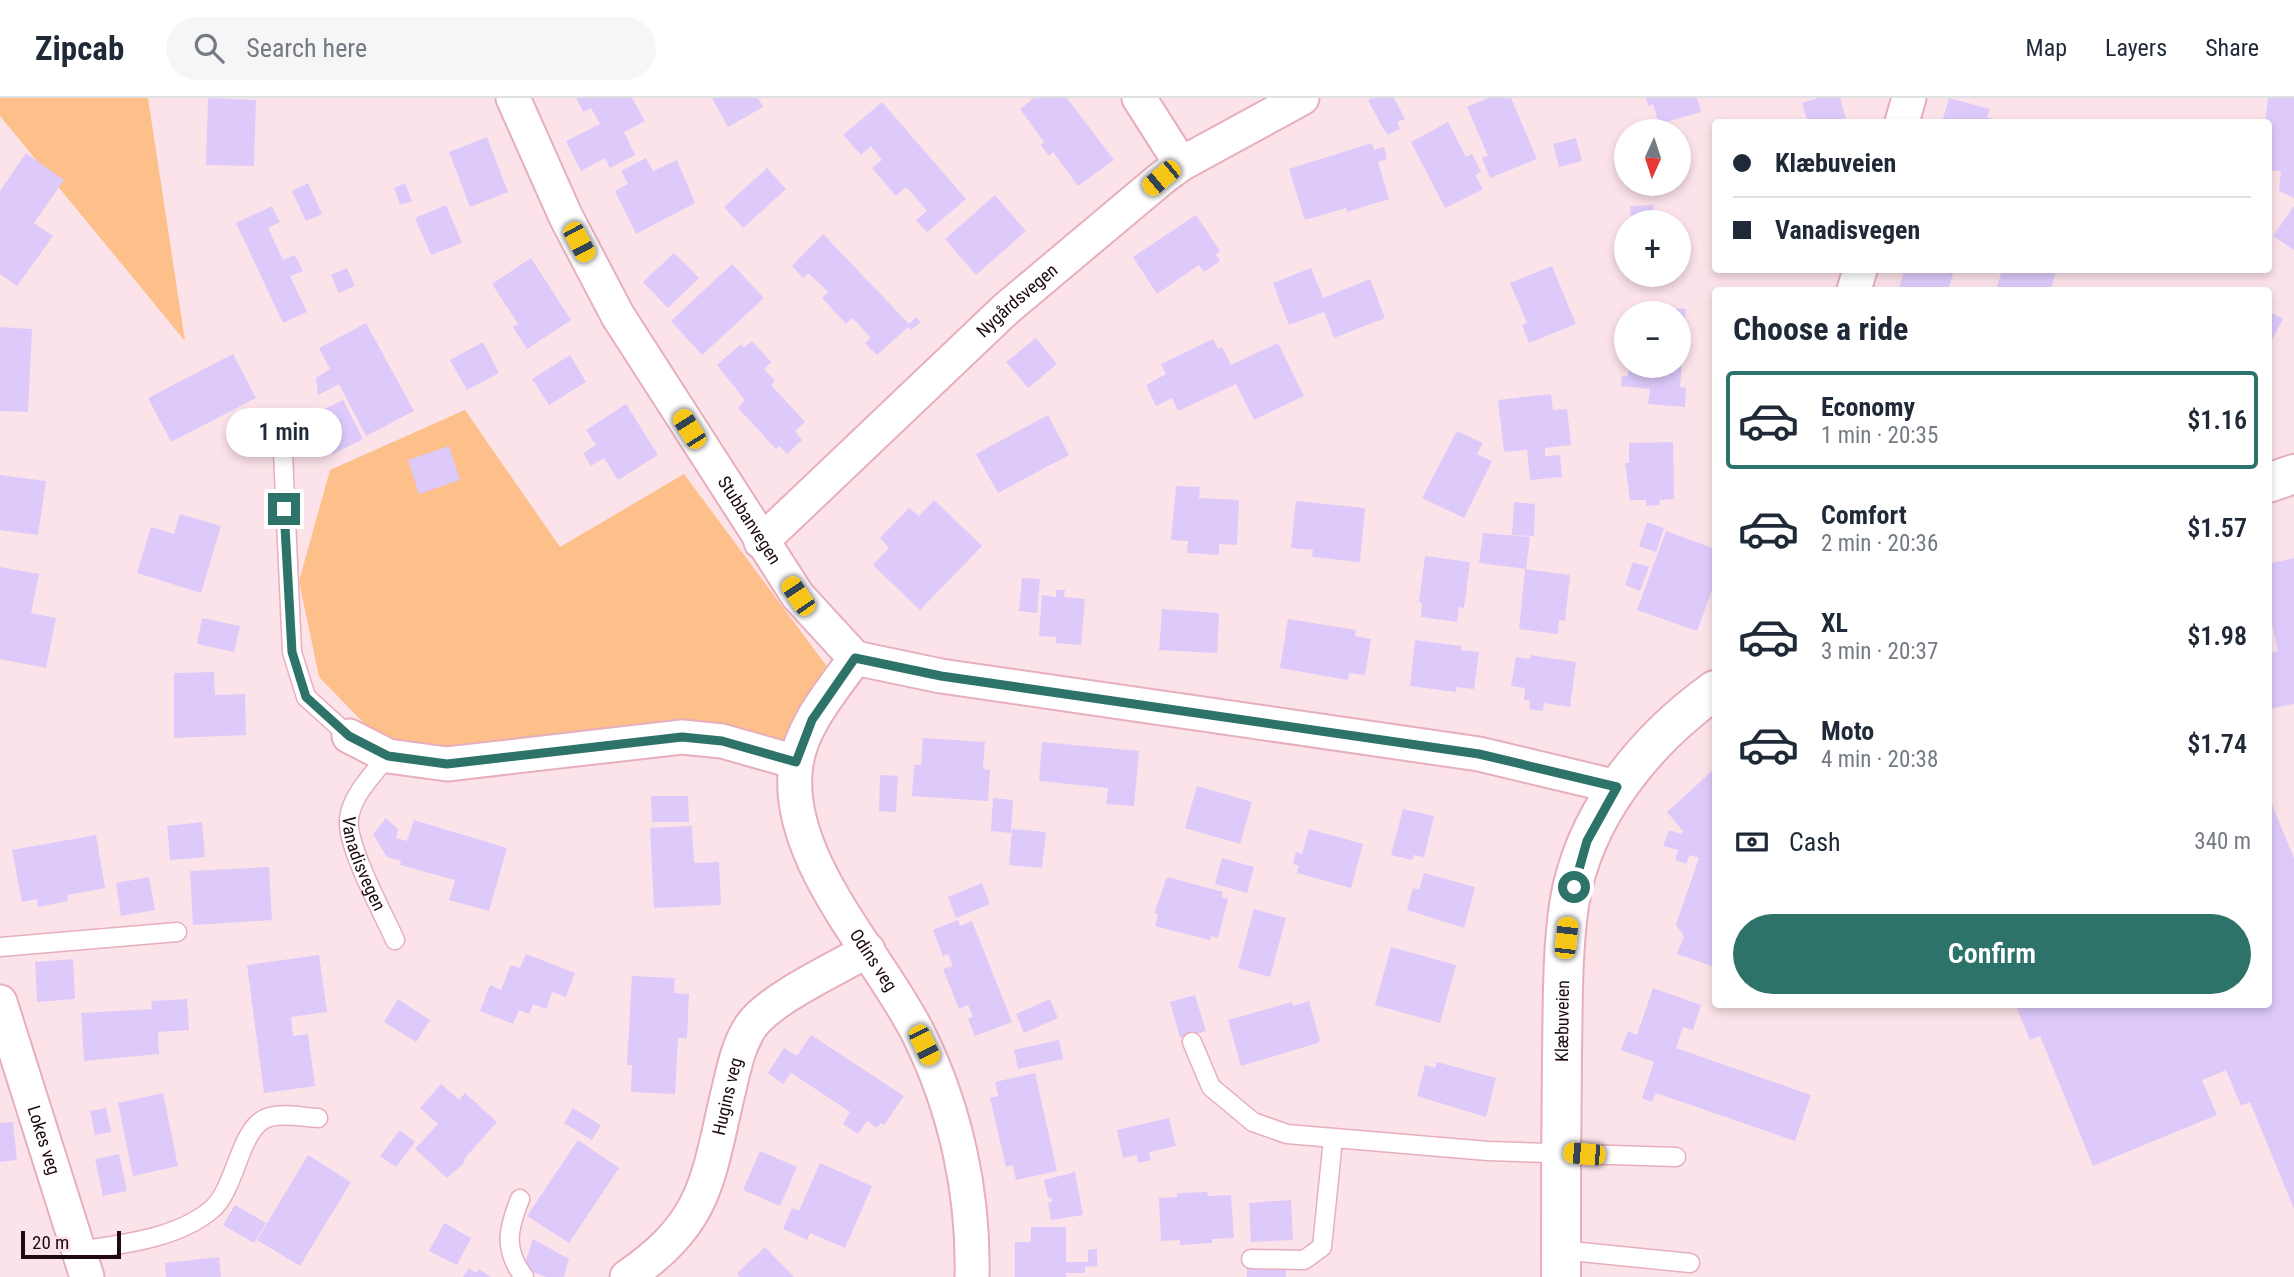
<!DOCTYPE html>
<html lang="en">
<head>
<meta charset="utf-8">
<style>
	:root { --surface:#fff; --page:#f6f6f7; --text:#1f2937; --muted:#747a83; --line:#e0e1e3; --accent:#2d7369 }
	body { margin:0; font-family:"Roboto Condensed",sans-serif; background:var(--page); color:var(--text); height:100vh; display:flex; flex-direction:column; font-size:26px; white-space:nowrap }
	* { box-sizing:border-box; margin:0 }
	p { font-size:23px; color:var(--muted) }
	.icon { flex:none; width:38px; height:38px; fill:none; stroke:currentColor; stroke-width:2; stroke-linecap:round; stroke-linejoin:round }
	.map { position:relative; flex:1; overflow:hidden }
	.details { position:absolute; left:1712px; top:189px; width:560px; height:721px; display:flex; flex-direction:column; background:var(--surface); border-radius:7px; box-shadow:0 4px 10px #0003 }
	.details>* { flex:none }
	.hud { position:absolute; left:1712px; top:21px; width:560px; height:154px; border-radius:7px; box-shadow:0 4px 10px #0003; display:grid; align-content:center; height:154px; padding:0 21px; background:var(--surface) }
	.needle { width:46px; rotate:183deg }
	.tools { position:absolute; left:1614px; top:21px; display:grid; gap:14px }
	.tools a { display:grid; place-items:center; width:77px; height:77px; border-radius:50%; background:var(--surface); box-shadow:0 4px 10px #0003; font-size:35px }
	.scale { position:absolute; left:21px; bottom:18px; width:100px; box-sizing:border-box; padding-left:7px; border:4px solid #1e0a10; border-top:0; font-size:19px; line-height:24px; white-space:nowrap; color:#1e0a10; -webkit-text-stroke:5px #fce3e9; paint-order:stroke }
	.end { position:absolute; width:32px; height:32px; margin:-16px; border:9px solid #2d7369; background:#fff; box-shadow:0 0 0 4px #fff }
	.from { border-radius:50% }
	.bubble { position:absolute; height:49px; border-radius:24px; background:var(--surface); box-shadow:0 4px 10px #0003; font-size:23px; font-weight:600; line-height:49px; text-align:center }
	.car { position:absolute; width:21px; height:42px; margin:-21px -10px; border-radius:9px; box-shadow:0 0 5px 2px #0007; background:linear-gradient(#f5c518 24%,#345 0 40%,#f5c518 0 76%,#345 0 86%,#f5c518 0) }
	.hud b { display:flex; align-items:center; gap:24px; height:66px; font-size:26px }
	.hud b+b { border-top:2px solid var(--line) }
	.hud i { width:18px; height:18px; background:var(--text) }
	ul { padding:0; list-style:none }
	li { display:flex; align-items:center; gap:21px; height:98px; margin:0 14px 10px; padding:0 7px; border:4px solid transparent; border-radius:7px }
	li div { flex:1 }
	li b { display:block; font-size:26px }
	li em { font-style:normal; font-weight:600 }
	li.current { border-color:var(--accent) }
	li>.icon { width:63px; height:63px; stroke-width:1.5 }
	h2 { padding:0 21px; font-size:32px; line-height:84px }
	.pay { display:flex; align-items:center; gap:18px; height:77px; padding:0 21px; font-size:26px }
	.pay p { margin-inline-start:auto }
	.action { display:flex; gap:14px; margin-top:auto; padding:14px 21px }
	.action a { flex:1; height:80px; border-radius:42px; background:var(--accent); color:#fff; font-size:28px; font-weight:600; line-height:80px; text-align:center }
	header { display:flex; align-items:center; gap:42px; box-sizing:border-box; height:98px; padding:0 35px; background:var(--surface); border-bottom:2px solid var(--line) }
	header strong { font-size:33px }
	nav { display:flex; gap:38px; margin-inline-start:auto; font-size:24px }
	.search { width:490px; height:63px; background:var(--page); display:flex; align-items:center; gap:18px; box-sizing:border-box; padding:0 24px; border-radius:38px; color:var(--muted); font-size:26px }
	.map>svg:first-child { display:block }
	.green { fill:#fec08b }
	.building { fill:#ddcafb }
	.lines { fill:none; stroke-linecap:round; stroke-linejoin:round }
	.service-casing { stroke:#e7aebc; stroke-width:21 }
	.minor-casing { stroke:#e7aebc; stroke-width:37 }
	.tertiary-casing { stroke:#e7aebc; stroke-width:42 }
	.service { stroke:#fff; stroke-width:18 }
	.minor { stroke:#fff; stroke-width:33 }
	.tertiary { stroke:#fff; stroke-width:38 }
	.route { stroke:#2d7369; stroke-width:9 }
	.labels { text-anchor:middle; stroke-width:7; stroke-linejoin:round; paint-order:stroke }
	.street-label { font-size:18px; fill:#1e0a10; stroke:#fce3e9 }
</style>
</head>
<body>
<header>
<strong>Zipcab</strong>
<div class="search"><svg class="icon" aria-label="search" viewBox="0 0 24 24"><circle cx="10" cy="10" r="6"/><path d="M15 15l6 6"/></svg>Search here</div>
<nav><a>Map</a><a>Layers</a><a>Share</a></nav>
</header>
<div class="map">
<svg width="2294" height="1179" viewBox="0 0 2294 1179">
	<rect width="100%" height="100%" fill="#fce3e9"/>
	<g class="green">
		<polygon points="0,0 148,0 185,243 0,18"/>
		<polygon points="465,312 560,449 684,376 828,570 779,655 673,634 464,661 385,647 319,579 299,483 330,372"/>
	</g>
	<g class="building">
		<polygon points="208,0 256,2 254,68 206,67"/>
		<polygon points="576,0 632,0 645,23 624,34 635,57 610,70 605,60 581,73 566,43 600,26 591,10 583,14"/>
		<polygon points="712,0 758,0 763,9 728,29"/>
		<polygon points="1034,0 1067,0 1114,62 1078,88 1053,54 1049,58 1041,47 1044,44 1020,11"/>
		<polygon points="1373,0 1394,0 1405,21 1397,24 1400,31 1388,37 1384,32 1368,2"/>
		<polygon points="1488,0 1511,0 1537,61 1490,80 1482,60 1488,58 1467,9"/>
		<polygon points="1646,0 1697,0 1701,14 1659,26 1653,6 1648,8"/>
		<polygon points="1817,0 1840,0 1847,24 1801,24 1807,22 1802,5"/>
		<polygon points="1949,0 1990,11 1987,19 2002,24 1942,24"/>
		<polygon points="2268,0 2294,0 2294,100 2279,93 2281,73 2268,72 2268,24 2265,24"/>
		<polygon points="882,4 966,101 927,134 916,122 927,113 917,101 906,89 896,98 872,70 882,62 871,48 861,57 843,37"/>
		<polygon points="1448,24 1466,59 1472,56 1481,74 1475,77 1483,91 1445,110 1411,44"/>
		<polygon points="487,39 508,94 470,109 449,54"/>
		<polygon points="1576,40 1582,63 1559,69 1553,46"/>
		<polygon points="1372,45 1374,52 1384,49 1387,61 1378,64 1389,101 1347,114 1346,110 1305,122 1289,71"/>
		<polygon points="26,55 64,82 34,125 53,138 17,188 0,176 0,93"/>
		<polygon points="646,60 653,73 677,62 695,105 636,136 615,93 628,86 621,73"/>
		<polygon points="767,70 786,91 743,130 724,109"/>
		<polygon points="308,85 322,116 306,123 292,93"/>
		<polygon points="405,85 412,103 400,107 394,90"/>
		<polygon points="995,97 1026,133 976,177 945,141"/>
		<polygon points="446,107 462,145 431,157 415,120"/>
		<polygon points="1653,107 1655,124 1631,124 1630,108"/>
		<polygon points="272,108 280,124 268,130 283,162 295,157 303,173 290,178 307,214 283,225 236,125"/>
		<polygon points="2294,108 2294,152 2273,138"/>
		<polygon points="1196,117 1220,153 1216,157 1220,163 1204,174 1199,167 1157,196 1133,159"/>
		<polygon points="823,136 909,226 916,219 921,224 911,232 908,229 877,257 865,245 871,240 862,230 852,220 846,226 822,200 828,194 818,184 808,175 803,180 792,168"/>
		<polygon points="674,155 699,180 668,210 643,184"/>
		<polygon points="531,160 571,222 527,251 513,229 518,226 492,186"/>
		<polygon points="732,166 764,200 702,257 671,223"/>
		<polygon points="1552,168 1576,226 1529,245 1522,227 1527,225 1510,185"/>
		<polygon points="347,170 355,188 339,195 331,177"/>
		<polygon points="1311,170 1323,200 1370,181 1385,220 1334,240 1324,214 1289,227 1273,185"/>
		<polygon points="1904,172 1954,172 1948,192 1905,192 1899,190"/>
		<polygon points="2002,172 2056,172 2051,192 1996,192"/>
		<polygon points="1634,207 1686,211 1680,289 1686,290 1685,309 1648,306 1650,291 1621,288 1622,278 1628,278 1629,268 1678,268 1678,215 1633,215"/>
		<polygon points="2268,213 2283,221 2272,242 2268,239"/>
		<polygon points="366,225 414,313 366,338 339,286 318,297 316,280 330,271 319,250"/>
		<polygon points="0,229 32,231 28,314 0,313"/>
		<polygon points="1036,240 1057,266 1028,290 1006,264"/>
		<polygon points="1213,241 1218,251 1222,249 1231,267 1278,245 1304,298 1254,322 1236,286 1178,313 1172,300 1156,308 1146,287 1166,276 1161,266"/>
		<polygon points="752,243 771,264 764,271 775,283 771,287 805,324 795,333 802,342 787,356 779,348 776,351 738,310 745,302 717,267 741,246 744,250"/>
		<polygon points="483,244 499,275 467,292 450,262"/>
		<polygon points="233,256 256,300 171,344 148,300"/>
		<polygon points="570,257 586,284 549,307 532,281"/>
		<polygon points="1551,296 1553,312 1567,311 1571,347 1545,350 1545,358 1560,357 1562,379 1530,382 1527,352 1504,354 1498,302"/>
		<polygon points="343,302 363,341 333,356 313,317"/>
		<polygon points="626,306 658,357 618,382 604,360 591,368 583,355 596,347 586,332"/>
		<polygon points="1048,317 1069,357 998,395 976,356"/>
		<polygon points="1457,333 1483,345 1477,356 1492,363 1464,420 1422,400"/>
		<polygon points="1673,344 1674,401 1659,402 1660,407 1646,408 1646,402 1630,402 1625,365 1629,365 1629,345"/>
		<polygon points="449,348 460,382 419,396 408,362"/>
		<polygon points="0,377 46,383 38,437 0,432"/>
		<polygon points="1176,388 1200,389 1199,400 1239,402 1237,447 1219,446 1219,457 1187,455 1188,443 1171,442"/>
		<polygon points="934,402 982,448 920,512 873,467 889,450 880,440 909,410 919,418"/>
		<polygon points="1296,403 1365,410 1360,464 1312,459 1313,452 1291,450"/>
		<polygon points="1514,404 1535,406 1534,438 1512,437"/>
		<polygon points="180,416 221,428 201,495 137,475 151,429 174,436"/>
		<polygon points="1647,424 1664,430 1656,454 1639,448"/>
		<polygon points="1666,433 1715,451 1715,484 1697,533 1637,512"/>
		<polygon points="1483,435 1530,439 1526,471 1479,465"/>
		<polygon points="1425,458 1470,464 1464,510 1459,509 1457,524 1421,519 1422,505 1419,504"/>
		<polygon points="2294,460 2294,606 2268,611 2268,555 2278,553 2268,507 2268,466"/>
		<polygon points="1633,464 1649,469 1640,493 1625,487"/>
		<polygon points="0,469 39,476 31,515 56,520 46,570 0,561"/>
		<polygon points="1525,471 1570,477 1565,523 1559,522 1558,536 1519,531"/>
		<polygon points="1022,480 1040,481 1037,515 1019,513"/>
		<polygon points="1056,492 1065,492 1064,499 1085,501 1081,547 1056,545 1056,539 1039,538 1042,497 1056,499"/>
		<polygon points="1162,511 1219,515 1217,555 1159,552"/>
		<polygon points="202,520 240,528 234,554 197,546"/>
		<polygon points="1288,521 1356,532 1355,538 1371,541 1365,577 1349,575 1348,582 1280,570"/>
		<polygon points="1415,542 1461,548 1461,552 1479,554 1474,591 1456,589 1456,594 1410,588"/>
		<polygon points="1530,557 1576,564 1570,609 1544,605 1543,613 1529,611 1530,603 1524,602 1525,590 1511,588 1516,559 1530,561"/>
		<polygon points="214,574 215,597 245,596 246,637 174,640 174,575"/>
		<polygon points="923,640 985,644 983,671 990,672 988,703 912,698 914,667 921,667"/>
		<polygon points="1042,644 1139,653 1134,708 1106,706 1108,690 1039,683"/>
		<polygon points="1712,673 1715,676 1715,869 1677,856 1684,839 1676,826 1699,760 1690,757 1686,766 1675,762 1678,752 1663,748 1669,732 1682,736 1683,733 1667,714"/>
		<polygon points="880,677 898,678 896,714 879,713"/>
		<polygon points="1197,688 1252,704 1240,746 1185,730"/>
		<polygon points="2268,697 2294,760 2294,1111 2250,1004 2241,1008 2226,972 2202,982 2217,1017 2093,1068 2040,938 2030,942 2015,906 2268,906"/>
		<polygon points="651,698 688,698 689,724 652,724"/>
		<polygon points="993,700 1013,702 1011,735 991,733"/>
		<polygon points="1403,711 1434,718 1424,759 1414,757 1412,762 1391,757"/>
		<polygon points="386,720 398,731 396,740 407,743 414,722 507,750 489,813 449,802 455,782 400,767 401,763 387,759 373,736"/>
		<polygon points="202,724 205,759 170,762 167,728"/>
		<polygon points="692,728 694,765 719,764 721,807 654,810 650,730"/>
		<polygon points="1012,731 1046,734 1042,770 1009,767"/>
		<polygon points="1309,731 1363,746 1351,790 1297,775 1299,768 1293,766 1296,754 1302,756"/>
		<polygon points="96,737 105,790 67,797 68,803 38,809 37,801 22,804 12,752"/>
		<polygon points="1222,760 1254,769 1247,795 1215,786"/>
		<polygon points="269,769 272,822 193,827 190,773"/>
		<polygon points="1424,775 1475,789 1464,830 1407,812 1413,790 1419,792"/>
		<polygon points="149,779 155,812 121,818 116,785"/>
		<polygon points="1167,779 1223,794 1222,799 1228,801 1218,840 1211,838 1210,842 1155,828 1158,816 1154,815"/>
		<polygon points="982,785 990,806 956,820 948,799"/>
		<polygon points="1254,811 1286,820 1270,879 1238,870"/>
		<polygon points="958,822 960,828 972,823 1012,924 975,938 968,921 973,919 968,907 959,911 943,871 953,868 948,856 943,858 933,832"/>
		<polygon points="1391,849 1456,867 1440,925 1375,907"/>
		<polygon points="526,856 575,875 566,899 552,894 546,911 533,906 529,916 519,912 513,926 480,913 490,887 501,892 511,867 520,870"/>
		<polygon points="319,857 327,914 291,919 293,938 308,936 315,988 264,995 247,867"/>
		<polygon points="73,861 75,901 37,904 35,864"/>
		<polygon points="632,878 675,880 674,895 689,896 687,940 678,940 675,996 631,994 632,967 627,967"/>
		<polygon points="1653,890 1701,907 1693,932 1683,929 1676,950 1811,997 1795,1043 1656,995 1652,1004 1642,1000 1654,964 1621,952 1628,933 1637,937"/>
		<polygon points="1195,897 1206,933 1180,940 1170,904"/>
		<polygon points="187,901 189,932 158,934 159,956 84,963 81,915 152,911 151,903"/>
		<polygon points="398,901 430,922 416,944 384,924"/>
		<polygon points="1050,901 1058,920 1024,935 1016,916"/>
		<polygon points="1309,903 1320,942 1318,945 1241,968 1228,922 1292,904 1293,908"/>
		<polygon points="811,937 904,998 884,1027 881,1025 877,1030 867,1023 858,1036 843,1026 850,1014 817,992 791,975 783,986 768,975 784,950 797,958"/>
		<polygon points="1059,942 1063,961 1018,971 1014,952"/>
		<polygon points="1437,964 1496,980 1486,1019 1417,998 1425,967 1435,970"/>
		<polygon points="1035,975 1057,1073 1016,1082 1013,1067 1006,1069 990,1000 998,998 995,984"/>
		<polygon points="441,986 459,1002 465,995 497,1024 465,1060 464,1065 447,1080 415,1051 438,1026 420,1010"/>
		<polygon points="163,995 178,1068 133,1078 118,1005"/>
		<polygon points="106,1010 111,1034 95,1037 90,1013"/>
		<polygon points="573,1010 601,1027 592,1042 564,1025"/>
		<polygon points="1169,1020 1176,1048 1149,1054 1151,1062 1138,1065 1137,1057 1123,1060 1117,1032"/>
		<polygon points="13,1024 17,1062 0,1064 0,1025"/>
		<polygon points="400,1032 415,1044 396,1069 380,1058"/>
		<polygon points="578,1042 619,1070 569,1145 527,1118"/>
		<polygon points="760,1053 797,1069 780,1108 743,1092"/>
		<polygon points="119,1056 127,1093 103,1098 95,1061"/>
		<polygon points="308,1057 351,1084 300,1168 257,1142"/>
		<polygon points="820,1065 872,1088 845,1150 810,1135 807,1142 783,1131 792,1110 799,1113"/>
		<polygon points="1075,1074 1083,1117 1051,1122 1048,1104 1052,1104 1051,1099 1048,1100 1044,1082"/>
		<polygon points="1207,1094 1208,1098 1231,1097 1234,1140 1212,1141 1212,1145 1180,1147 1180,1142 1161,1143 1159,1100 1177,1099 1177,1095"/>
		<polygon points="1291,1102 1293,1142 1251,1144 1249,1105"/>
		<polygon points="235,1107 266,1125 254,1145 223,1127"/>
		<polygon points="444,1125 471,1140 457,1167 429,1153"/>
		<polygon points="1031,1129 1066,1129 1066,1164 1088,1164 1088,1152 1097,1151 1097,1168 1085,1169 1085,1175 1066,1175 1066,1179 1015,1179 1015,1144 1031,1144"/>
		<polygon points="533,1141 569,1161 564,1179 546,1179 532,1174 525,1165"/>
		<polygon points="765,1149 794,1179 740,1179 737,1175"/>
		<polygon points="219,1159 221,1179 166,1179 165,1165"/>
		<rect x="1247" y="1166" width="39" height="13"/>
		<polygon points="469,1170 476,1175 479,1171 491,1179 463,1179"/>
	</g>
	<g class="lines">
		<g class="service-casing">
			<g id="service">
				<polyline points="283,355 292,554 306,599 349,638"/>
				<path id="s1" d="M 388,658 C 374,675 351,698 349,721 C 346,748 383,815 395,842"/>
				<polyline points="0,849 177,834"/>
				<polyline points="1192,944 1211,989 1253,1024 1287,1036 1488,1053 1676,1059"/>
				<path d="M 520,1101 C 508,1131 503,1151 524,1179"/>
				<polyline points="1561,1152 1690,1165"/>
				<path d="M 78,1153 C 122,1146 176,1141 211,1112 C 237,1091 239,1026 270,1019 C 284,1015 303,1019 318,1020"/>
				<polyline points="1251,1161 1304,1162 1322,1149 1333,1041"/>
			</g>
		</g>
		<g class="minor-casing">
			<g id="minor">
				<path id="s2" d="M 513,0 L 566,119 L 618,218 L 798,498 L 855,560 L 941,578 L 1479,656 L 1617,689"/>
				<polyline points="1139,0 1181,66"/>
				<polyline points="1902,24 1909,0"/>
				<polyline points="1854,192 1860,172"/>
				<path id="s3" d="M 761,444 L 1007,210 L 1162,80 L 1181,66 L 1302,0"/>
				<path id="s4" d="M 855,560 C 833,592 802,626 796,666 C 782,760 879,856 919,937 C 956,1012 974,1096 972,1179"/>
				<polyline points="349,638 388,658 447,666 682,639 722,643 796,664"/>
				<path id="s5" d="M 0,904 L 87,1179"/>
				<path id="s6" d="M 627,1179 C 705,1125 707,1086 727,999 C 733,975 737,949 751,928 C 771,900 836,871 868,852"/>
			</g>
		</g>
		<g class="tertiary-casing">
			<g id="tertiary">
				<polyline points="2268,385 2294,376"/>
				<path id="s7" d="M 1561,1179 C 1561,1104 1561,1030 1562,955 C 1563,906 1562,856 1569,807 C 1583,718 1644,643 1715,592"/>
			</g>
		</g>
		<use href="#service" class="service"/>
		<use href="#minor" class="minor"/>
		<use href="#tertiary" class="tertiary"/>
	</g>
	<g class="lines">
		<polyline class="route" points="284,411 292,554 306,599 349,638 388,658 447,666 682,639 722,643 796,664 812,622 855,560 941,578 1479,656 1617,689 1587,743 1574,789"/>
	</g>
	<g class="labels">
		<g class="street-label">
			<text dy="6" stroke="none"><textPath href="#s3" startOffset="352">Nygårdsvegen</textPath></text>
			<text dy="6" stroke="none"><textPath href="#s2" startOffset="485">Stubbanvegen</textPath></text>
			<text dy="6" stroke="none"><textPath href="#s1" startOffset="122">Vanadisvegen</textPath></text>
			<text dy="6" stroke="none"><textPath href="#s4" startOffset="338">Odins veg</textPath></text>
			<text dy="6" stroke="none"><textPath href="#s7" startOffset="256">Klæbuveien</textPath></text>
			<text dy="6" stroke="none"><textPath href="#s6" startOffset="214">Hugins veg</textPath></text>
			<text dy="6" stroke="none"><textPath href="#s5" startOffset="145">Lokes veg</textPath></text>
		</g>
	</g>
</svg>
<div class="tools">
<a><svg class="needle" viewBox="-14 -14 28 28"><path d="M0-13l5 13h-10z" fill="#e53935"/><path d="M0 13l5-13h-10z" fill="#747a83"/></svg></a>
<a>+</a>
<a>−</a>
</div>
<div class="scale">20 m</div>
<i class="end from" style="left:1574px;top:789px"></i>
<i class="end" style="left:284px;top:411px"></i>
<div class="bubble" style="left:226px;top:310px;width:116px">1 min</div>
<i class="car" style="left:1161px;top:80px;rotate:230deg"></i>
<i class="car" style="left:579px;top:144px;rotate:152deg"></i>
<i class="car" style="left:689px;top:331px;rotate:328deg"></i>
<i class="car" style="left:798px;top:498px;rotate:326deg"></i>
<i class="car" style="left:1566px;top:840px;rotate:6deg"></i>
<i class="car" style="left:924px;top:947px;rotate:154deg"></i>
<i class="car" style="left:1584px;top:1056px;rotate:275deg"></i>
<div class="hud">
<b><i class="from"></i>Klæbuveien</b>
<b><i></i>Vanadisvegen</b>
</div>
<section class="details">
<h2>Choose a ride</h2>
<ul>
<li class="current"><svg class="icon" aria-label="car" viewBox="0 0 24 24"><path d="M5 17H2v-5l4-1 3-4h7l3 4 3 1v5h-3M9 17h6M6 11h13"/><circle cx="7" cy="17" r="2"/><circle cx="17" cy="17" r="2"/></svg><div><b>Economy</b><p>1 min · 20:35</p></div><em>$1.16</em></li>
<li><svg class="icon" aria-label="car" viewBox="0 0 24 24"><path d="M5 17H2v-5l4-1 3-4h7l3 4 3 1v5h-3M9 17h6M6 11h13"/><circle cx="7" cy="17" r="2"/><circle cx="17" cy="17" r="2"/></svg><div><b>Comfort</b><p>2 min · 20:36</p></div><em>$1.57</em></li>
<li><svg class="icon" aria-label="car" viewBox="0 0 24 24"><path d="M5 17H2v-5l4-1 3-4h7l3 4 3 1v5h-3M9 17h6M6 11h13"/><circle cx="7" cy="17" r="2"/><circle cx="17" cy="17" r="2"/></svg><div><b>XL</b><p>3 min · 20:37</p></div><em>$1.98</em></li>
<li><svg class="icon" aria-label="car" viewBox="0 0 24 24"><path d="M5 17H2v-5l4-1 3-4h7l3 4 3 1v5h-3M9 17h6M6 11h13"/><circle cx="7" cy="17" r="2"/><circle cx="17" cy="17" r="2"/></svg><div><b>Moto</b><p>4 min · 20:38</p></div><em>$1.74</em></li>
</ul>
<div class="pay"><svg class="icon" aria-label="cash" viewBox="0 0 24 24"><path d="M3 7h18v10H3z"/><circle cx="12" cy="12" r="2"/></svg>Cash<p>340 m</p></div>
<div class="action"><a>Confirm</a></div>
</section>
</div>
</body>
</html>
